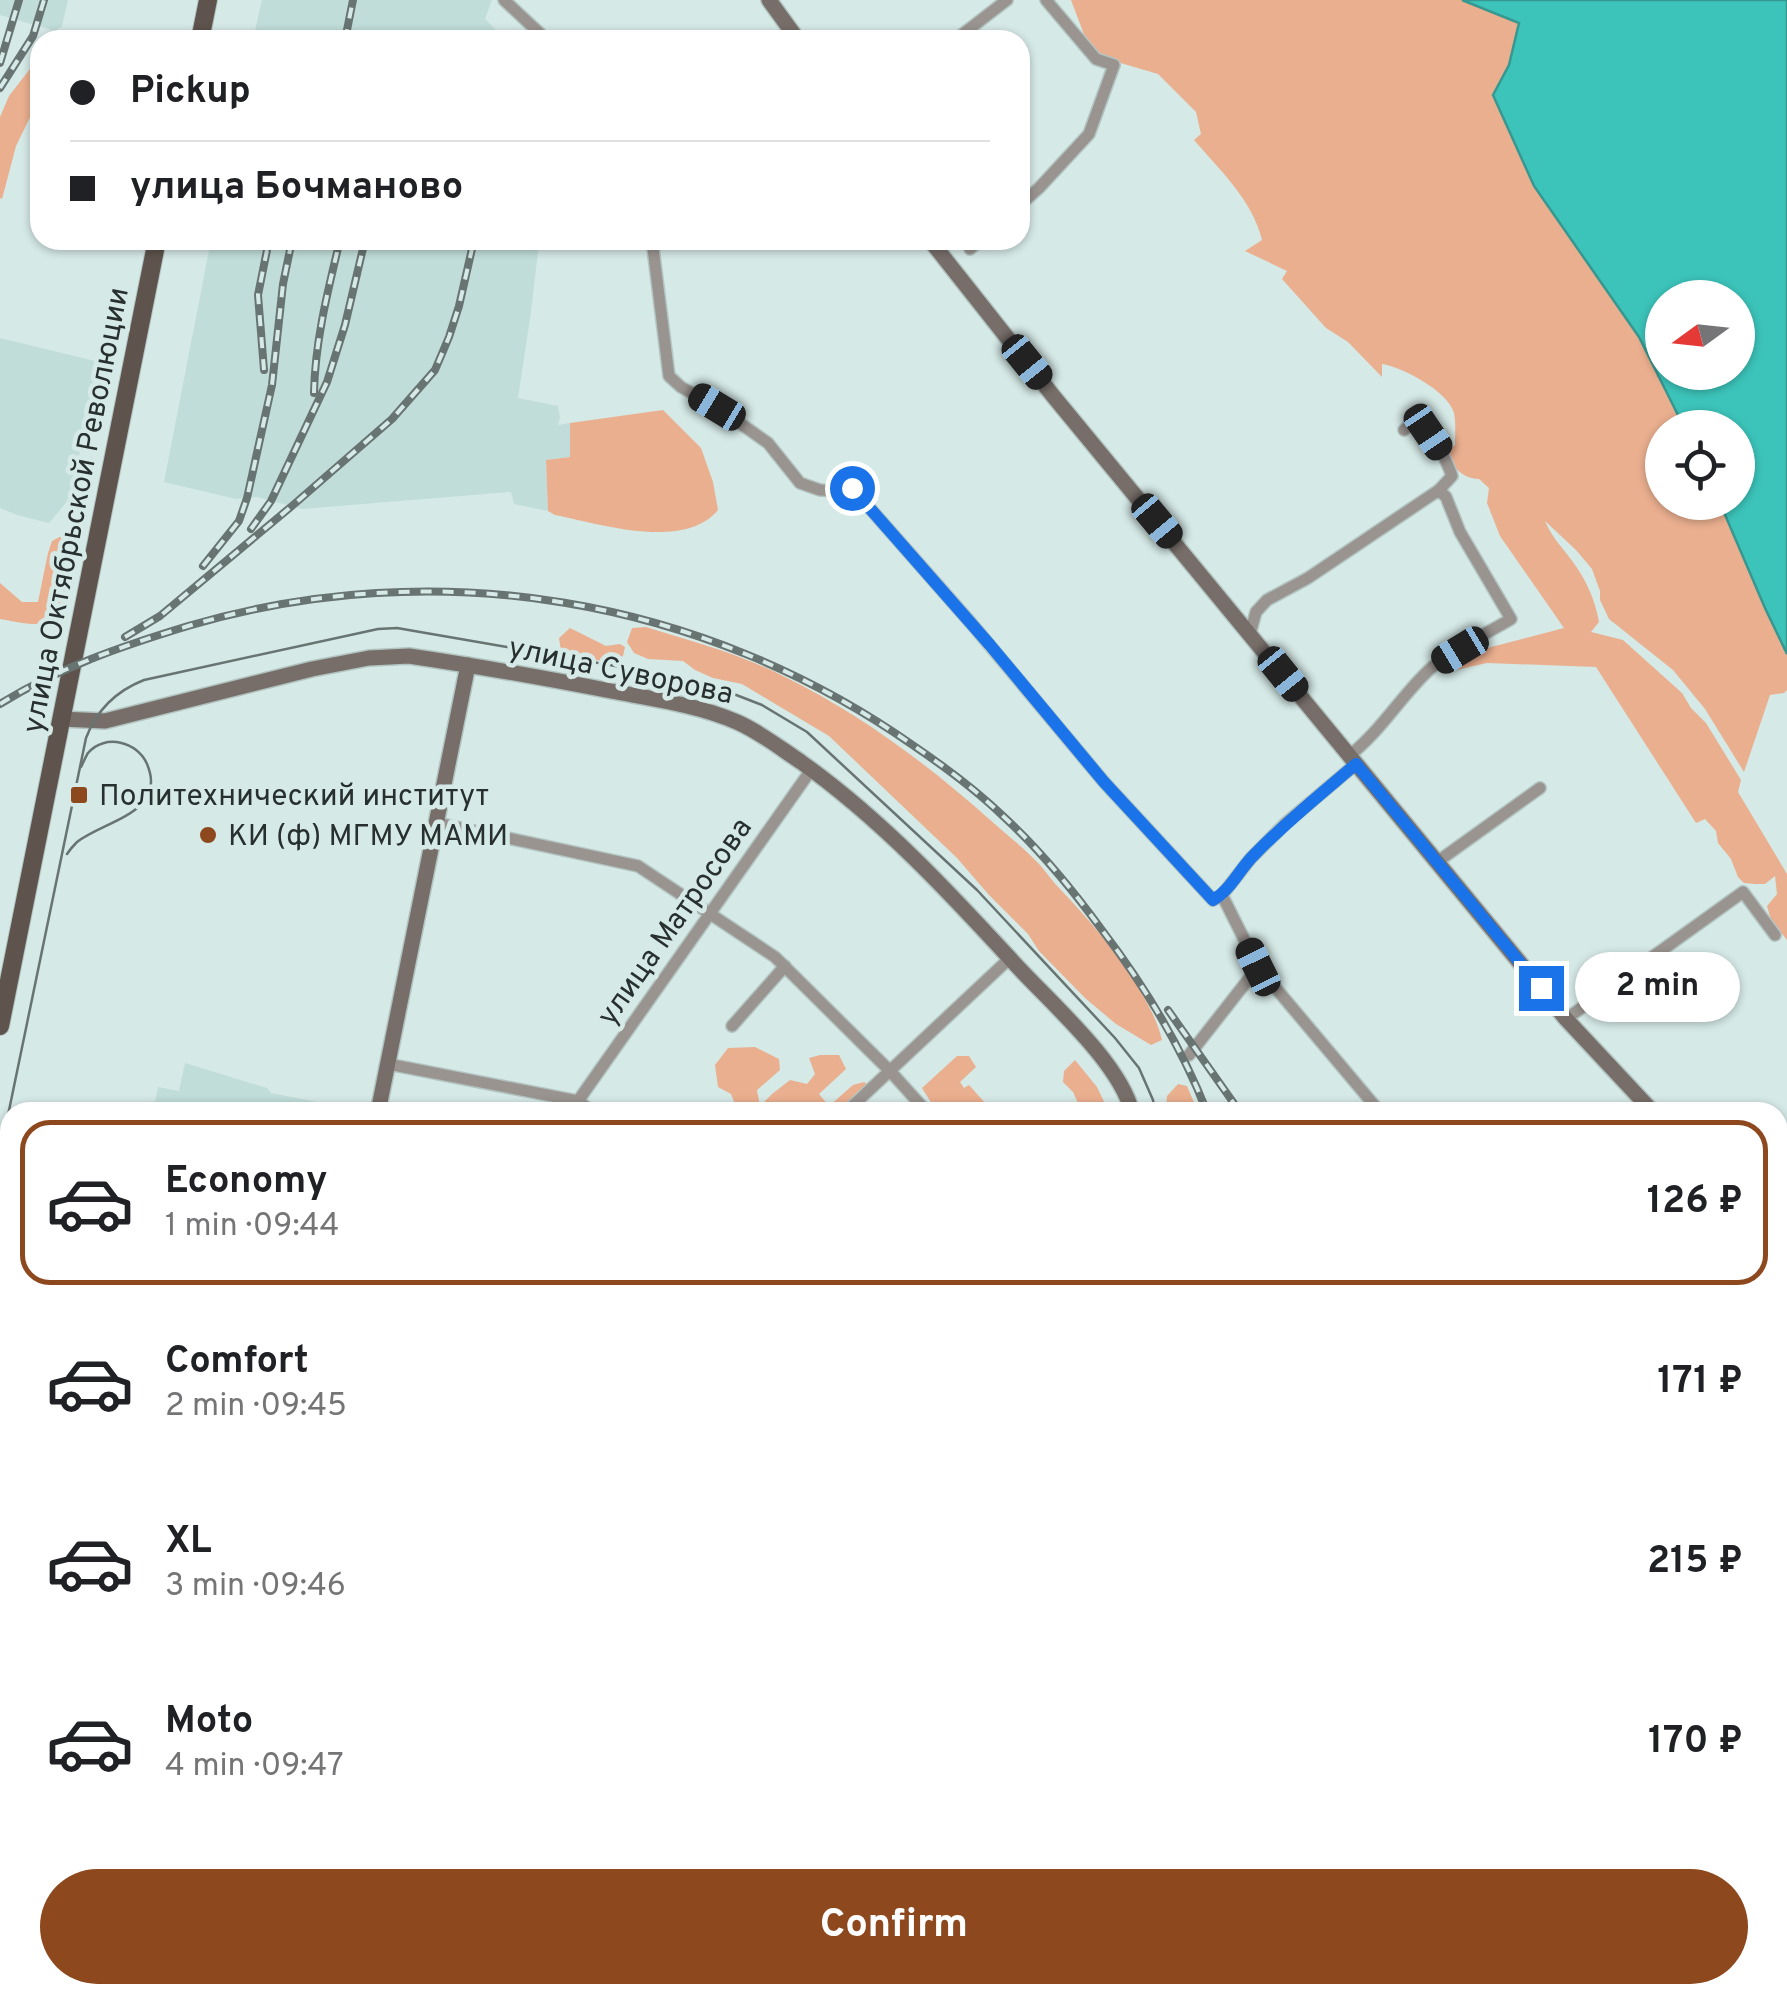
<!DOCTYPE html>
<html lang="en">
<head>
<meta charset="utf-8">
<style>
	:root { --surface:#fff; --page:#f6f6f6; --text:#202124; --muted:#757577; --line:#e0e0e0; --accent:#8d481e }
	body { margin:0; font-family:Overpass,sans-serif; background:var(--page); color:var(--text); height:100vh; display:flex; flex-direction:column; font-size:38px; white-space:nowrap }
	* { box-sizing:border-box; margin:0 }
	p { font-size:32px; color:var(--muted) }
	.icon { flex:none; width:55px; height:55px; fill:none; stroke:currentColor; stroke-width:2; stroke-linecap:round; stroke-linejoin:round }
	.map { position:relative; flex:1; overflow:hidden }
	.drawer { position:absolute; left:0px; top:1102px; width:1788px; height:902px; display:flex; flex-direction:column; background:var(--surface); border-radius:30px 30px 0 0; box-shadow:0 2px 8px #0004 }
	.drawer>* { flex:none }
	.guide { position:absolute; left:30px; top:30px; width:1000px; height:220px; border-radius:30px; box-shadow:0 2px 8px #0004; display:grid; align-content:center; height:220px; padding:0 40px; background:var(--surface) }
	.needle { width:65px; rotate:255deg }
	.fabs { position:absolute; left:1645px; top:280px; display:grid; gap:20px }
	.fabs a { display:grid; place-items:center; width:110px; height:110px; border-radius:50%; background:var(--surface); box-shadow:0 2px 8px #0004; font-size:50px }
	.end { position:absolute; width:45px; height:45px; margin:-22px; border:12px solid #1a73e8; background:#fff; box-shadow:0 0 0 5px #fff }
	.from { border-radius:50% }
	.bubble { position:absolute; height:70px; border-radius:35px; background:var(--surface); box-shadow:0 2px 8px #0004; font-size:32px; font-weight:700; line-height:70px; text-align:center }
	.car { position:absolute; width:30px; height:60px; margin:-30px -15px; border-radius:12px; box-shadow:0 0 8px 2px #0007; background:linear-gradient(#222 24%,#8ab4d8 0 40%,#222 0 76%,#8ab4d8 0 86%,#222 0) }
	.guide b { display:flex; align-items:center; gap:35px; height:95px; font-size:38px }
	.guide b+b { border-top:2px solid var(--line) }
	.guide i { width:25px; height:25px; background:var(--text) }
	ul { padding:18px 0 0; list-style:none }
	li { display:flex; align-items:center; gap:30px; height:165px; margin:0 20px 15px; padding:0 20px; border:5px solid transparent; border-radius:30px }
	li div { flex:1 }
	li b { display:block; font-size:38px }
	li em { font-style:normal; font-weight:700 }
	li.current { border-color:var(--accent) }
	li>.icon { width:90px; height:90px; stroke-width:1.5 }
	.cta { display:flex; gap:20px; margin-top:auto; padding:20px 40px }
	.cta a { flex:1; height:115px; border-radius:60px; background:var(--accent); color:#fff; font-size:40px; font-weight:700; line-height:115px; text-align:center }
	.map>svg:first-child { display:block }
	.built { fill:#c1ddd9 }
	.green { fill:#eaaf8f }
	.water { fill:#3cc4ba; stroke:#369890; stroke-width:2.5; fill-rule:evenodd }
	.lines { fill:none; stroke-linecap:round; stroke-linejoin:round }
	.street-casing { stroke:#b2c4c1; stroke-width:14 }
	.secondary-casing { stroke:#b2c4c1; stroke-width:18 }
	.primary-casing { stroke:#b2c4c1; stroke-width:20 }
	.street { stroke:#9a9490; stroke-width:11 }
	.secondary { stroke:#776e69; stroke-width:15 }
	.primary { stroke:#5e534d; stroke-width:18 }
	.tram { stroke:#687472; stroke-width:2.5 }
	.rail-casing { stroke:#687472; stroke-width:8 }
	.rail { stroke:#d5e9e6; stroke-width:4; stroke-dasharray:11; stroke-linecap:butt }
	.route { stroke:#1a73e8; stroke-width:12 }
	.poi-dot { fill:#8d481e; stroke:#d5e9e6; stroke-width:4 }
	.labels { text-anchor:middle; stroke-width:9; stroke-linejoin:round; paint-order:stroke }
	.street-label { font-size:30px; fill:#28302f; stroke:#d5e9e6 }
	.poi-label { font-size:30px; fill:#28302f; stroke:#d5e9e6; text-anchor:start }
</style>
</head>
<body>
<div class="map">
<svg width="1787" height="2004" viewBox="0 0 1787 2004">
	<rect width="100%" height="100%" fill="#d5e9e6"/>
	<g class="built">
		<polygon points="0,0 68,0 62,26 55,31 0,15"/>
		<polygon points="262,0 492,0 485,19 506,40 253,40"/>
		<polygon points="211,240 525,240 539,243 531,312 518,398 558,406 560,418 558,425 570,423 570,457 546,460 548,511 514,504 511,492 302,509 257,497 236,499 164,482"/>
		<polygon points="0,338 99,362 99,371 69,499 49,523 17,515 0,508"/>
		<polygon points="185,1063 267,1088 271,1093 358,1110 358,1112 153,1112 158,1087 179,1091"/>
		<polygon points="1787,1848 1787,2004 1680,2004 1676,1995 1778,1995 1778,1855"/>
	</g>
	<g class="green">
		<path d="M 1071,0 L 1462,0 L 1519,23 L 1509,65 L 1493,95 L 1639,337 L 1684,427 L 1662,428 L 1662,502 L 1720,503 L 1765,608 L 1787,654 L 1787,690 L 1784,693 L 1770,695 L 1744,772 L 1705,709 L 1673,670 L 1609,619 L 1600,600 L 1600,591 L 1592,569 L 1576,550 L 1545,521 C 1552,538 1563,548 1573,562 C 1586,580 1595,599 1599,622 L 1591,632 L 1623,640 L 1682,693 L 1691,708 L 1706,723 L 1741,780 L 1738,792 L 1787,874 L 1787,940 L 1771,920 L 1767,906 L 1777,894 L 1775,876 L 1765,884 L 1755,884 L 1744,883 L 1738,877 L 1731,859 L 1718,843 L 1716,831 L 1705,819 L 1696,823 L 1596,667 L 1487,663 L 1447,672 L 1447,666 L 1468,653 L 1564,628 L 1500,536 L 1487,503 L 1489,488 L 1479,479 C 1460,478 1455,467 1445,453 L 1455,445 C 1455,435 1456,422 1454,413 C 1448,391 1402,367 1382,364 L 1382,377 L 1348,342 L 1326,328 L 1282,279 L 1287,271 L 1245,251 L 1262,240 C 1253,201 1219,169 1194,140 L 1201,134 L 1196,112 L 1158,74 L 1107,59 L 1088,45 Z"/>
		<polygon points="40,56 40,97 16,146 2,199 0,198 0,117 9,96"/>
		<path d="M 663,410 L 701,448 L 713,482 L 718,510 C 684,551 600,524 555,515 L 548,511 L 546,460 L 570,457 L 570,423 Z"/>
		<path d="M 69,532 C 76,553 72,558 69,578 C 68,586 69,594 67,602 C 60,634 24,623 0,619 L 0,583 L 22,602 L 38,602 L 48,553 L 52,541 Z"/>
		<path d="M 646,627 C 691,641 740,654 783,676 C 860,714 925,762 989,819 C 1006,834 1025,849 1040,865 C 1047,873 1053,882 1060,889 C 1094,924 1151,992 1162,1040 L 1151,1045 L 1116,1024 L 1085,998 L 1039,951 L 1028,934 L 989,895 L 957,858 L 829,736 L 742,684 L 713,678 L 695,670 L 683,661 L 648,659 L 634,653 L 627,642 L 632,628 Z"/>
		<path d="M 570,628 L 606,646 L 620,644 L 625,647 L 623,656 C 604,665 580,659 561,651 L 559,638 Z"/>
		<polygon points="755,1047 779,1059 780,1070 757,1090 760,1106 772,1094 790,1080 807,1084 815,1074 809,1058 820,1055 839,1055 846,1069 819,1094 829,1106 853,1085 864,1082 867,1084 837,1112 738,1112 731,1094 718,1087 715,1065 728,1048"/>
		<polygon points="957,1056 969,1056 976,1067 960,1082 964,1088 969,1085 993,1112 937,1112 922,1088"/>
		<polygon points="1075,1060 1097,1087 1109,1112 1082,1112 1073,1092 1063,1082 1064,1071"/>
		<polygon points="1178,1084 1187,1086 1198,1112 1171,1112 1166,1108 1167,1096"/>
		<polygon points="0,1560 10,1560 10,1605 0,1602"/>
		<polygon points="0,1716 7,1718 7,1730 10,1731 10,1800 8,1810 0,1808"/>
		<polygon points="672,1995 736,1995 740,2004 677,2004"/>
		<polygon points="839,1995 1091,1995 1094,2001 1094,2004 842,2004"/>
	</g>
	<path class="water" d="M 1462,0 L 1787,0 L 1787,654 L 1765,608 L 1720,503 L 1738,502 L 1738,428 L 1684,427 L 1639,337 L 1534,186 L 1493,95 L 1509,65 L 1519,23 ZM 1662,298 L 1738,298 L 1738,372 L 1662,372 Z"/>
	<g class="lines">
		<g class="street-casing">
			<g id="street">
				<polyline points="504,0 547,40"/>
				<polyline points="955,40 1007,0"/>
				<polyline points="1020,205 1039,188 1089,134 1114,65 1096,59 1046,0"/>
				<polyline points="652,240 669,376 681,387 717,407 768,443 800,483 820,490 842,491 852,488 971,623 1104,782 1213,900 1222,895"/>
				<polyline points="970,249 980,240"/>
				<path d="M 1404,430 L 1411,424 L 1419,424 C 1435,438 1445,456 1452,476 L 1439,490"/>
				<path d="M 1250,634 L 1256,612 L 1267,600 L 1308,578 L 1439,490 L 1446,497 L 1460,532 L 1511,619 C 1486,634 1451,650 1430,669 C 1401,696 1381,731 1349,756"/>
				<polyline points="437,823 638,866 775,957 890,1071 927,1112"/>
				<polyline points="1437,862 1540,788"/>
				<polyline points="1258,967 1380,1112"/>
				<polyline points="1566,1019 1743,892 1775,935"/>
				<polyline points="732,1026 785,966"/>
				<polyline points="1189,1055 1258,967 1222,895 1251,858 1286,823 1356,764"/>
				<polyline points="388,1064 578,1101 593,1112"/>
				<polyline points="578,1101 811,770"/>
				<polyline points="846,1112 1010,958"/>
				<polyline points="1778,1246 1787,1238"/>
				<polyline points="666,1995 671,2004"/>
			</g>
		</g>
		<g class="secondary-casing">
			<g id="secondary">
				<polyline points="769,0 798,40"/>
				<polyline points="930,240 1054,397 1516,958 1566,1019 1653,1112"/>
				<path d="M 61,719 L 105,721 L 312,669 L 369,658 L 409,656 C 477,666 544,678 611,691 C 653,699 698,705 737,722 C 760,732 780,748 801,762 C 881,819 949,892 1016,965 C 1051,1003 1120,1063 1132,1112"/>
				<polyline points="378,1112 468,665"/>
				<polyline points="1778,1257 1787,1268"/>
				<polyline points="0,1551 10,1552"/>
				<polyline points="1778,1709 1787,1702"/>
				<polyline points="743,1995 748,2004"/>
				<polyline points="1349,1995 1353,2004"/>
				<polyline points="1444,1995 1451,2004"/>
				<polyline points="1269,2004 1306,1995"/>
			</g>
		</g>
		<g class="primary-casing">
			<g id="primary">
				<polyline points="200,40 208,0"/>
				<polyline points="0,1026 157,240"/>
			</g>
		</g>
		<use href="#street" class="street"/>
		<use href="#secondary" class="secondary"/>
		<use href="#primary" class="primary"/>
		<g class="tram">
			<path d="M 67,854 C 69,851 75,844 77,842 C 103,821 168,813 147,764 C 138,742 105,733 88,753 C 87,754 82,765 81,767"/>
			<path d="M 0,1154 L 86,738 C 97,709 116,691 144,680 L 378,629 L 397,628 L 501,646 L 661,674 L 713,686 L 762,705 L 807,732 L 977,890 L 1115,1038 L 1139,1068 L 1153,1100 L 1155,1112"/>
			<polyline points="0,1181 8,1142"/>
			<polyline points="1366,1995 1370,2004"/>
		</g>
		<g class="rail-casing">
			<g id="rail">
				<polyline points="345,40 353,0"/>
				<polyline points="0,63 19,0"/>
				<polyline points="0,88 33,36 44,0"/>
				<polyline points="264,370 258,295 269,240"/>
				<path d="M 314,393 C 315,341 328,290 340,240"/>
				<polyline points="251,529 271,501 327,382 345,325 365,240"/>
				<polyline points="203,566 239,521 247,498 272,385 283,284 292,240"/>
				<polyline points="125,637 160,616 292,506 392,419 435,370 449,337 459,306 474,240"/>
				<path d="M 0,704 C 58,668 122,646 188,626 C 436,553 702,597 914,746 C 945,767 976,790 1003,816 C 1040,850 1072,889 1102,930 C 1144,985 1182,1048 1207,1112"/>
				<polyline points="1168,1010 1240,1112"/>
				<polyline points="1778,1498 1787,1501"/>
				<polyline points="1416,1995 1421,2004"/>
			</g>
		</g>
		<use href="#rail" class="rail"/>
	</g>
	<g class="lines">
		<path class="route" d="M 852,488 L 990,645 L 1104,782 L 1213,900 C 1231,890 1240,868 1255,854 C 1287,821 1322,793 1356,764 L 1541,988"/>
	</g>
	<g class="poi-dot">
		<rect x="69" y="785" width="20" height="20" rx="5"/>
		<circle cx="208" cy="835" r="10"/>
	</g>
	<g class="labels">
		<g class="street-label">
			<text transform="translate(75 510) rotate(-79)" y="10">улица Октябрьской Революции</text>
			<text transform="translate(621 670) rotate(12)" y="10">улица Суворова</text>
			<text transform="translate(674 921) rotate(-55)" y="10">улица Матросова</text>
		</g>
		<g class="poi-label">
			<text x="99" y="805">Политехнический институт</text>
			<text x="228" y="845">КИ (ф) МГМУ МАМИ</text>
		</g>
	</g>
</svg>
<div class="fabs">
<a><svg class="needle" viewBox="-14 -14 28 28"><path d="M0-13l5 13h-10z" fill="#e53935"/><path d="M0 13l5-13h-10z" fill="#757577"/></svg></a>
<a><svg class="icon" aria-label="locate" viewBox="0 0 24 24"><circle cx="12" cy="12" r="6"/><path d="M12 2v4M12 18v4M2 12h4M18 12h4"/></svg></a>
</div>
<i class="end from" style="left:852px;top:488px"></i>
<i class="end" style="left:1541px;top:988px"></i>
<div class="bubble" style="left:1575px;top:952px;width:165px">2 min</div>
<i class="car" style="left:1027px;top:362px;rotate:141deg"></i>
<i class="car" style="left:717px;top:407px;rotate:301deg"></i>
<i class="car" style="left:1428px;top:432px;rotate:146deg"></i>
<i class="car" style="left:1157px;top:521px;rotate:140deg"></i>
<i class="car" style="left:1460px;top:650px;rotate:239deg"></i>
<i class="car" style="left:1283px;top:674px;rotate:141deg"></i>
<i class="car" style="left:1258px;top:967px;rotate:334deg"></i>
<div class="guide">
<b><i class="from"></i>Pickup</b>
<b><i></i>улица Бочманово</b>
</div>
<section class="drawer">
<ul>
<li class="current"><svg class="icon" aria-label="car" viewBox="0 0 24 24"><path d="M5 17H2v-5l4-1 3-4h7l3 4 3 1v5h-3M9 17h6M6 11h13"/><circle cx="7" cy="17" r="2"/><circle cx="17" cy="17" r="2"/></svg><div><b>Economy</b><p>1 min · 09:44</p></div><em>126 ₽</em></li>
<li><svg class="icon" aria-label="car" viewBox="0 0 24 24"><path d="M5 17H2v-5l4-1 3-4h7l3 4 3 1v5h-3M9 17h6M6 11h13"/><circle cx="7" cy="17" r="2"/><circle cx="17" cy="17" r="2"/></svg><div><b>Comfort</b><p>2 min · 09:45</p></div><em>171 ₽</em></li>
<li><svg class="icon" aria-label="car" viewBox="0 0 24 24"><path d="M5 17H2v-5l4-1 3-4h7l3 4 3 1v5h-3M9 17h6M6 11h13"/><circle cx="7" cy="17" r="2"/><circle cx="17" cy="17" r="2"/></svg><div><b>XL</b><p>3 min · 09:46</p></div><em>215 ₽</em></li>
<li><svg class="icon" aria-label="car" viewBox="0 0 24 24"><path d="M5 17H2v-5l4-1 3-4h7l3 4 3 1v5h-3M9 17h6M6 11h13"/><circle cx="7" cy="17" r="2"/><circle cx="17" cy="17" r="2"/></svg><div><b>Moto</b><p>4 min · 09:47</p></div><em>170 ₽</em></li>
</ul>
<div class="cta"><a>Confirm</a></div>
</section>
</div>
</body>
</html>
